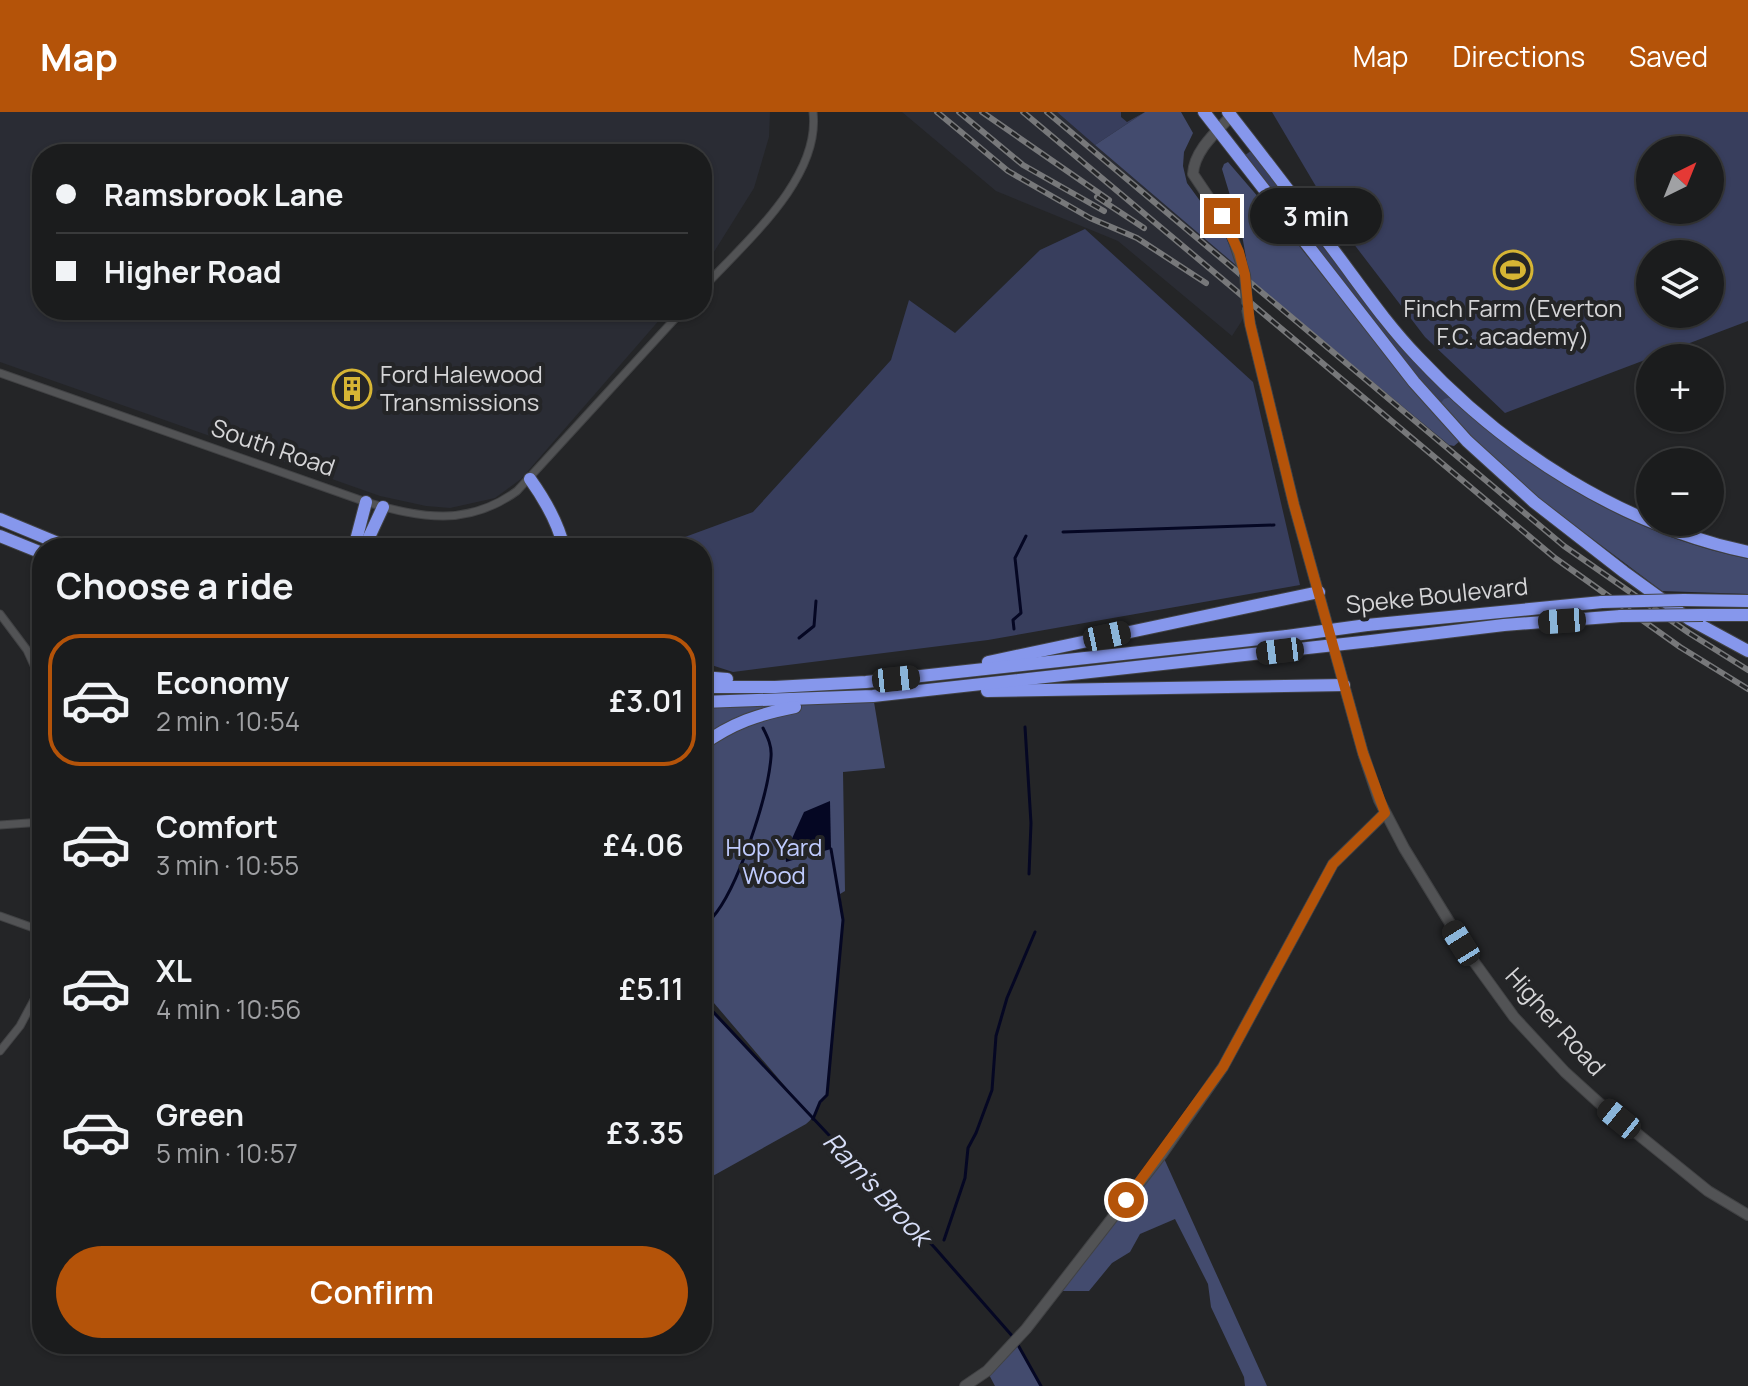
<!DOCTYPE html>
<html lang="en">
<head>
<meta charset="utf-8">
<style>
	:root { --surface:#1b1c1d; --page:#242526; --text:#f1f3f6; --muted:#a0a1a4; --line:#393a3b; --accent:#b45309 }
	body { margin:0; font-family:Manrope,sans-serif; background:var(--page); color:var(--text); height:100vh; display:flex; flex-direction:column; font-size:30px; white-space:nowrap }
	* { box-sizing:border-box; margin:0 }
	p { font-size:26px; color:var(--muted) }
	.icon { flex:none; width:44px; height:44px; fill:none; stroke:currentColor; stroke-width:2; stroke-linecap:round; stroke-linejoin:round }
	.map { position:relative; flex:1; overflow:hidden }
	.side { position:absolute; left:32px; top:426px; width:680px; height:816px; display:flex; flex-direction:column; background:var(--surface); border-radius:32px; box-shadow:0 2px 6px #0004,0 0 0 2px var(--line) }
	.side>* { flex:none }
	.top-card { position:absolute; left:32px; top:32px; width:680px; height:176px; border-radius:32px; box-shadow:0 2px 6px #0004,0 0 0 2px var(--line); display:grid; align-content:center; height:176px; padding:0 24px; background:var(--surface) }
	.needle { width:52px; rotate:43deg }
	.tools { position:absolute; left:1636px; top:24px; display:grid; gap:16px }
	.tools a { display:grid; place-items:center; width:88px; height:88px; border-radius:50%; background:var(--surface); box-shadow:0 2px 6px #0004,0 0 0 2px var(--line); font-size:40px }
	.end { position:absolute; width:36px; height:36px; margin:-18px; border:10px solid #b45309; background:#fff; box-shadow:0 0 0 4px #fff }
	.from { border-radius:50% }
	.bubble { position:absolute; height:56px; border-radius:28px; background:var(--surface); box-shadow:0 2px 6px #0004,0 0 0 2px var(--line); font-size:26px; font-weight:600; line-height:56px; text-align:center }
	.car { position:absolute; width:24px; height:48px; margin:-24px -12px; border-radius:10px; box-shadow:0 0 6px 2px #0007; background:linear-gradient(#222 24%,#8ab4d8 0 40%,#222 0 76%,#8ab4d8 0 86%,#222 0) }
	.top-card b { display:flex; align-items:center; gap:28px; height:76px; font-size:30px }
	.top-card b+b { border-top:2px solid var(--line) }
	.top-card i { width:20px; height:20px; background:var(--text) }
	ul { padding:0; list-style:none }
	li { display:flex; align-items:center; gap:24px; height:132px; margin:0 16px 12px; padding:0 8px; border:4px solid transparent; border-radius:32px }
	li div { flex:1 }
	li b { display:block; font-size:30px }
	li em { font-style:normal; font-weight:600 }
	li.active { border-color:var(--accent) }
	li>.icon { width:72px; height:72px; stroke-width:1.5 }
	h2 { padding:0 24px; font-size:36px; line-height:96px }
	.action { display:flex; gap:16px; margin-top:auto; padding:16px 24px }
	.action a { flex:1; height:92px; border-radius:48px; background:var(--accent); color:#fff; font-size:32px; font-weight:600; line-height:92px; text-align:center }
	header { display:flex; align-items:center; gap:48px; box-sizing:border-box; height:112px; padding:0 40px; background:var(--accent); color:#fff }
	header strong { font-size:38px }
	nav { display:flex; gap:44px; margin-inline-start:auto; font-size:28px }
	.map>svg:first-child { display:block }
	.built { fill:#2a2c34 }
	.green { fill:#383e5d; fill-rule:evenodd }
	.forest { fill:#434b6e }
	.water { fill:#050723 }
	.lines { fill:none; stroke-linecap:round; stroke-linejoin:round }
	.stream { stroke:#050723; stroke-width:3 }
	.street-casing { stroke:#414244; stroke-width:9 }
	.secondary-casing { stroke:#414244; stroke-width:12 }
	.highway-casing { stroke:#414244; stroke-width:14 }
	.street { stroke:#525355; stroke-width:7 }
	.secondary { stroke:#525355; stroke-width:10 }
	.highway { stroke:#8697ec; stroke-width:12 }
	.rail-casing { stroke:#77787a; stroke-width:6 }
	.rail { stroke:#242527; stroke-width:3; stroke-dasharray:9; stroke-linecap:butt }
	.secondary-bridge-casing { stroke:#414244; stroke-width:12; stroke-linecap:butt }
	.highway-bridge-casing { stroke:#414244; stroke-width:14; stroke-linecap:butt }
	.secondary-bridge { stroke:#525355; stroke-width:10 }
	.highway-bridge { stroke:#8697ec; stroke-width:12 }
	.route { stroke:#b45309; stroke-width:10 }
	.labels { text-anchor:middle; stroke-width:8; stroke-linejoin:round; paint-order:stroke }
	.poi-label { font-size:24px; fill:#d5d5d7; stroke:#242527 }
	.street-label { font-size:24px; fill:#d5d5d7; stroke:#242527 }
	.park-label { font-size:24px; fill:#c0ccfe; stroke:#242527 }
	.water-label { font-size:26px; font-style:italic; fill:#d7def8; stroke:#242527 }
</style>
</head>
<body>
<header>
<strong>Map</strong>
<nav><a>Map</a><a>Directions</a><a>Saved</a></nav>
</header>
<div class="map">
<svg width="1748" height="1274" viewBox="0 0 1748 1274">
	<rect width="100%" height="100%" fill="#242527"/>
	<g class="built">
		<polygon points="0,0 770,0 769,25 754,76 702,159 702,42 42,42 42,198 668,198 521,367 495,386 450,396 426,394 380,384 0,250"/>
		<polygon points="902,0 1057,0 1238,155 1243,207 1232,224 1118,129 996,79"/>
	</g>
	<g class="green">
		<polygon points="1057,0 1121,0 1121,5 1127,10 1145,0 1095,33"/>
		<path d="M 1272,0 L 1748,0 L 1748,209 L 1505,301 L 1425,225 L 1337,110 ZM 1650,38 L 1710,38 L 1710,98 L 1650,98 ZM 1650,142 L 1710,142 L 1710,202 L 1650,202 Z"/>
		<path d="M 1252,38 C 1315,123 1374,211 1451,285 L 1440,292 L 1409,256 L 1244,44 Z"/>
		<polygon points="1085,117 1253,270 1300,473 988,528 733,560 702,550 702,436 655,436 753,400 891,248 909,188 955,221 1040,138"/>
	</g>
	<g class="forest">
		<polygon points="1145,0 1181,0 1193,21 1184,40 1183,54 1187,71 1225,123 1238,155 1095,33"/>
		<polygon points="1228,50 1285,116 1406,269 1460,329 1454,334 1449,333 1250,168 1242,123 1222,57 1224,52"/>
		<path d="M 1451,285 C 1534,363 1635,424 1748,447 L 1748,482 L 1662,479 L 1546,392 L 1486,340 L 1440,292 L 1444,287 Z"/>
		<path d="M 873,584 L 885,656 L 843,660 L 845,779 L 840,782 L 843,808 L 827,983 C 818,992 816,1005 806,1012 L 702,1070 L 702,888 L 795,986 L 702,877 L 702,590 Z"/>
		<polygon points="1162,1042 1267,1274 1245,1274 1244,1265 1211,1195 1208,1172 1175,1107 1140,1122 1130,1140 1112,1151 1089,1179 1055,1179"/>
		<polygon points="1015,1228 1041,1274 995,1274 987,1259"/>
	</g>
	<polygon class="water" points="830,689 831,737 786,750 785,742 804,700"/>
	<g class="lines">
		<g class="stream">
			<polyline points="1063,420 1274,413"/>
			<polyline points="1014,517 1013,508 1021,501 1015,446 1026,424"/>
			<polyline points="799,526 814,514 816,489"/>
			<polyline points="1025,615 1031,711 1029,762"/>
			<path d="M 708,797 L 712,806 C 738,777 768,684 771,645 C 772,634 768,626 763,616"/>
			<polyline points="702,888 935,1136 1014,1226"/>
			<polyline points="813,1007 820,990 827,983 843,808 831,737"/>
			<polyline points="944,1128 965,1066 968,1036 976,1021 992,978 996,924 1007,886 1035,820"/>
			<polyline points="1018,1233 1041,1274"/>
		</g>
		<g class="street-casing">
			<g id="street">
				<path d="M 702,177 C 744,131 821,67 813,0"/>
				<path d="M 0,261 L 366,390 C 422,406 467,415 517,379 L 683,198"/>
				<polyline points="0,502 27,538 42,571"/>
				<polyline points="0,713 42,710"/>
				<polyline points="0,804 42,819"/>
				<polyline points="0,939 20,914 42,873"/>
			</g>
		</g>
		<g class="secondary-casing">
			<g id="secondary">
				<path d="M 1231,4 C 1216,20 1194,39 1193,62 L 1230,117 L 1245,163"/>
				<polyline points="1250,212 1294,393 1363,641 1379,688 1404,736 1472,847 1514,905 1565,960 1598,990 1708,1079 1748,1103"/>
				<polyline points="965,1274 987,1259 1026,1217 1162,1042 1223,955 1333,752 1385,701"/>
			</g>
		</g>
		<g class="highway-casing">
			<g id="highway">
				<polyline points="1204,0 1414,270 1467,329 1534,390 1624,460 1689,507 1748,539"/>
				<path d="M 1228,0 C 1264,46 1300,93 1335,140 C 1362,176 1387,213 1418,245 C 1506,339 1621,413 1748,440"/>
				<path d="M 530,367 C 545,388 558,410 564,436"/>
				<polyline points="0,407 70,436"/>
				<polyline points="0,424 42,441"/>
				<polyline points="354,436 366,390"/>
				<polyline points="364,436 383,395"/>
				<polyline points="1684,488 1748,489"/>
				<polyline points="1703,503 1748,503"/>
				<polyline points="1367,513 1602,490"/>
				<polyline points="1371,529 1504,513 1621,504"/>
				<polyline points="988,550 1319,480"/>
				<polyline points="702,565 727,567"/>
				<polyline points="702,575 775,575 866,570 1287,524"/>
				<polyline points="987,579 1344,573"/>
				<polyline points="702,590 873,584 1280,539"/>
				<path d="M 702,633 C 732,611 759,602 795,595"/>
			</g>
		</g>
		<use href="#street" class="street"/>
		<use href="#secondary" class="secondary"/>
		<use href="#highway" class="highway"/>
		<g class="rail-casing">
			<g id="rail">
				<polyline points="937,0 1008,59 1090,106 1137,126 1206,171"/>
				<polyline points="959,0 1023,53 1104,99"/>
				<polyline points="982,0 1109,88"/>
				<polyline points="1023,0 1555,446 1680,535 1748,577"/>
				<polyline points="1047,0 1564,434 1689,521 1748,558"/>
				<polyline points="1097,85 1144,116"/>
			</g>
		</g>
		<use href="#rail" class="rail"/>
		<g class="secondary-bridge-casing">
			<g id="secondary-bridge">
				<polyline points="1245,163 1247,192"/>
				<polyline points="1247,197 1250,212"/>
			</g>
		</g>
		<g class="highway-bridge-casing">
			<g id="highway-bridge">
				<polyline points="1602,490 1684,488"/>
				<polyline points="1621,504 1703,503"/>
				<polyline points="1287,524 1367,513"/>
				<polyline points="1280,539 1371,529"/>
			</g>
		</g>
		<use href="#secondary-bridge" class="secondary-bridge"/>
		<use href="#highway-bridge" class="highway-bridge"/>
	</g>
	<g class="lines">
		<polyline class="route" points="1126,1088 1223,955 1333,752 1385,701 1363,641 1294,393 1250,212 1245,163 1239,140 1222,104"/>
	</g>
	<defs>
		<g id="stadium-ring" transform="scale(2)"><circle r="9.5" fill="#242527" stroke="#d6b534" stroke-width="1.5"/><path d="M0-5a6.5 5 0 1 0 0 10a6.5 5 0 1 0 0-10ZM-3.5-1.8h7v3.6h-7Z" fill="#d6b534"/></g>
		<g id="building-ring" transform="scale(2)"><circle r="9.5" fill="#242527" stroke="#d6b534" stroke-width="1.5"/><path d="M-4-6H4V6H1V3H-1V6H-4ZM-2.5-4.3h1.7v1.8h-1.7ZM.8-4.3h1.7v1.8H.8ZM-2.5-1h1.7V.8h-1.7ZM.8-1h1.7V.8H.8Z" fill="#d6b534"/></g>
	</defs>
	<g fill-rule="evenodd">
		<use href="#stadium-ring" x="1513" y="158"/>
		<use href="#building-ring" x="352" y="277"/>
	</g>
	<g class="labels">
		<g class="poi-label">
			<text x="1513" y="205">Finch Farm (Everton<tspan x="1513" dy="28">F.C. academy)</tspan></text>
			<text x="380" y="271" text-anchor="start">Ford Halewood<tspan x="380" dy="28">Transmissions</tspan></text>
		</g>
		<g class="street-label">
			<text transform="translate(273 336) rotate(19)" y="8">South Road</text>
			<text transform="translate(1437 484) rotate(-6)" y="8">Speke Boulevard</text>
			<text transform="translate(1555 910) rotate(48)" y="8">Higher Road</text>
		</g>
		<g class="park-label">
			<text x="774" y="744">Hop Yard<tspan x="774" dy="28">Wood</tspan></text>
		</g>
		<g class="water-label">
			<text transform="translate(877 1077) rotate(47)" y="9">Ram's Brook</text>
		</g>
	</g>
</svg>
<div class="tools">
<a><svg class="needle" viewBox="-14 -14 28 28"><path d="M0-13l5 13h-10z" fill="#e53935"/><path d="M0 13l5-13h-10z" fill="#a0a1a4"/></svg></a>
<a><svg class="icon" aria-label="layers" viewBox="0 0 24 24"><path d="M12 4l9 5-9 5-9-5zM3 14l9 5 9-5"/></svg></a>
<a>+</a>
<a>−</a>
</div>
<i class="end from" style="left:1126px;top:1088px"></i>
<i class="end" style="left:1222px;top:104px"></i>
<div class="bubble" style="left:1250px;top:76px;width:132px">3 min</div>
<i class="car" style="left:1562px;top:509px;rotate:266deg"></i>
<i class="car" style="left:1107px;top:524px;rotate:78deg"></i>
<i class="car" style="left:1280px;top:539px;rotate:263deg"></i>
<i class="car" style="left:896px;top:567px;rotate:84deg"></i>
<i class="car" style="left:1461px;top:831px;rotate:328deg"></i>
<i class="car" style="left:1619px;top:1007px;rotate:309deg"></i>
<div class="top-card">
<b><i class="from"></i>Ramsbrook Lane</b>
<b><i></i>Higher Road</b>
</div>
<section class="side">
<h2>Choose a ride</h2>
<ul>
<li class="active"><svg class="icon" aria-label="car" viewBox="0 0 24 24"><path d="M5 17H2v-5l4-1 3-4h7l3 4 3 1v5h-3M9 17h6M6 11h13"/><circle cx="7" cy="17" r="2"/><circle cx="17" cy="17" r="2"/></svg><div><b>Economy</b><p>2 min · 10:54</p></div><em>£3.01</em></li>
<li><svg class="icon" aria-label="car" viewBox="0 0 24 24"><path d="M5 17H2v-5l4-1 3-4h7l3 4 3 1v5h-3M9 17h6M6 11h13"/><circle cx="7" cy="17" r="2"/><circle cx="17" cy="17" r="2"/></svg><div><b>Comfort</b><p>3 min · 10:55</p></div><em>£4.06</em></li>
<li><svg class="icon" aria-label="car" viewBox="0 0 24 24"><path d="M5 17H2v-5l4-1 3-4h7l3 4 3 1v5h-3M9 17h6M6 11h13"/><circle cx="7" cy="17" r="2"/><circle cx="17" cy="17" r="2"/></svg><div><b>XL</b><p>4 min · 10:56</p></div><em>£5.11</em></li>
<li><svg class="icon" aria-label="car" viewBox="0 0 24 24"><path d="M5 17H2v-5l4-1 3-4h7l3 4 3 1v5h-3M9 17h6M6 11h13"/><circle cx="7" cy="17" r="2"/><circle cx="17" cy="17" r="2"/></svg><div><b>Green</b><p>5 min · 10:57</p></div><em>£3.35</em></li>
</ul>
<div class="action"><a>Confirm</a></div>
</section>
</div>
</body>
</html>
